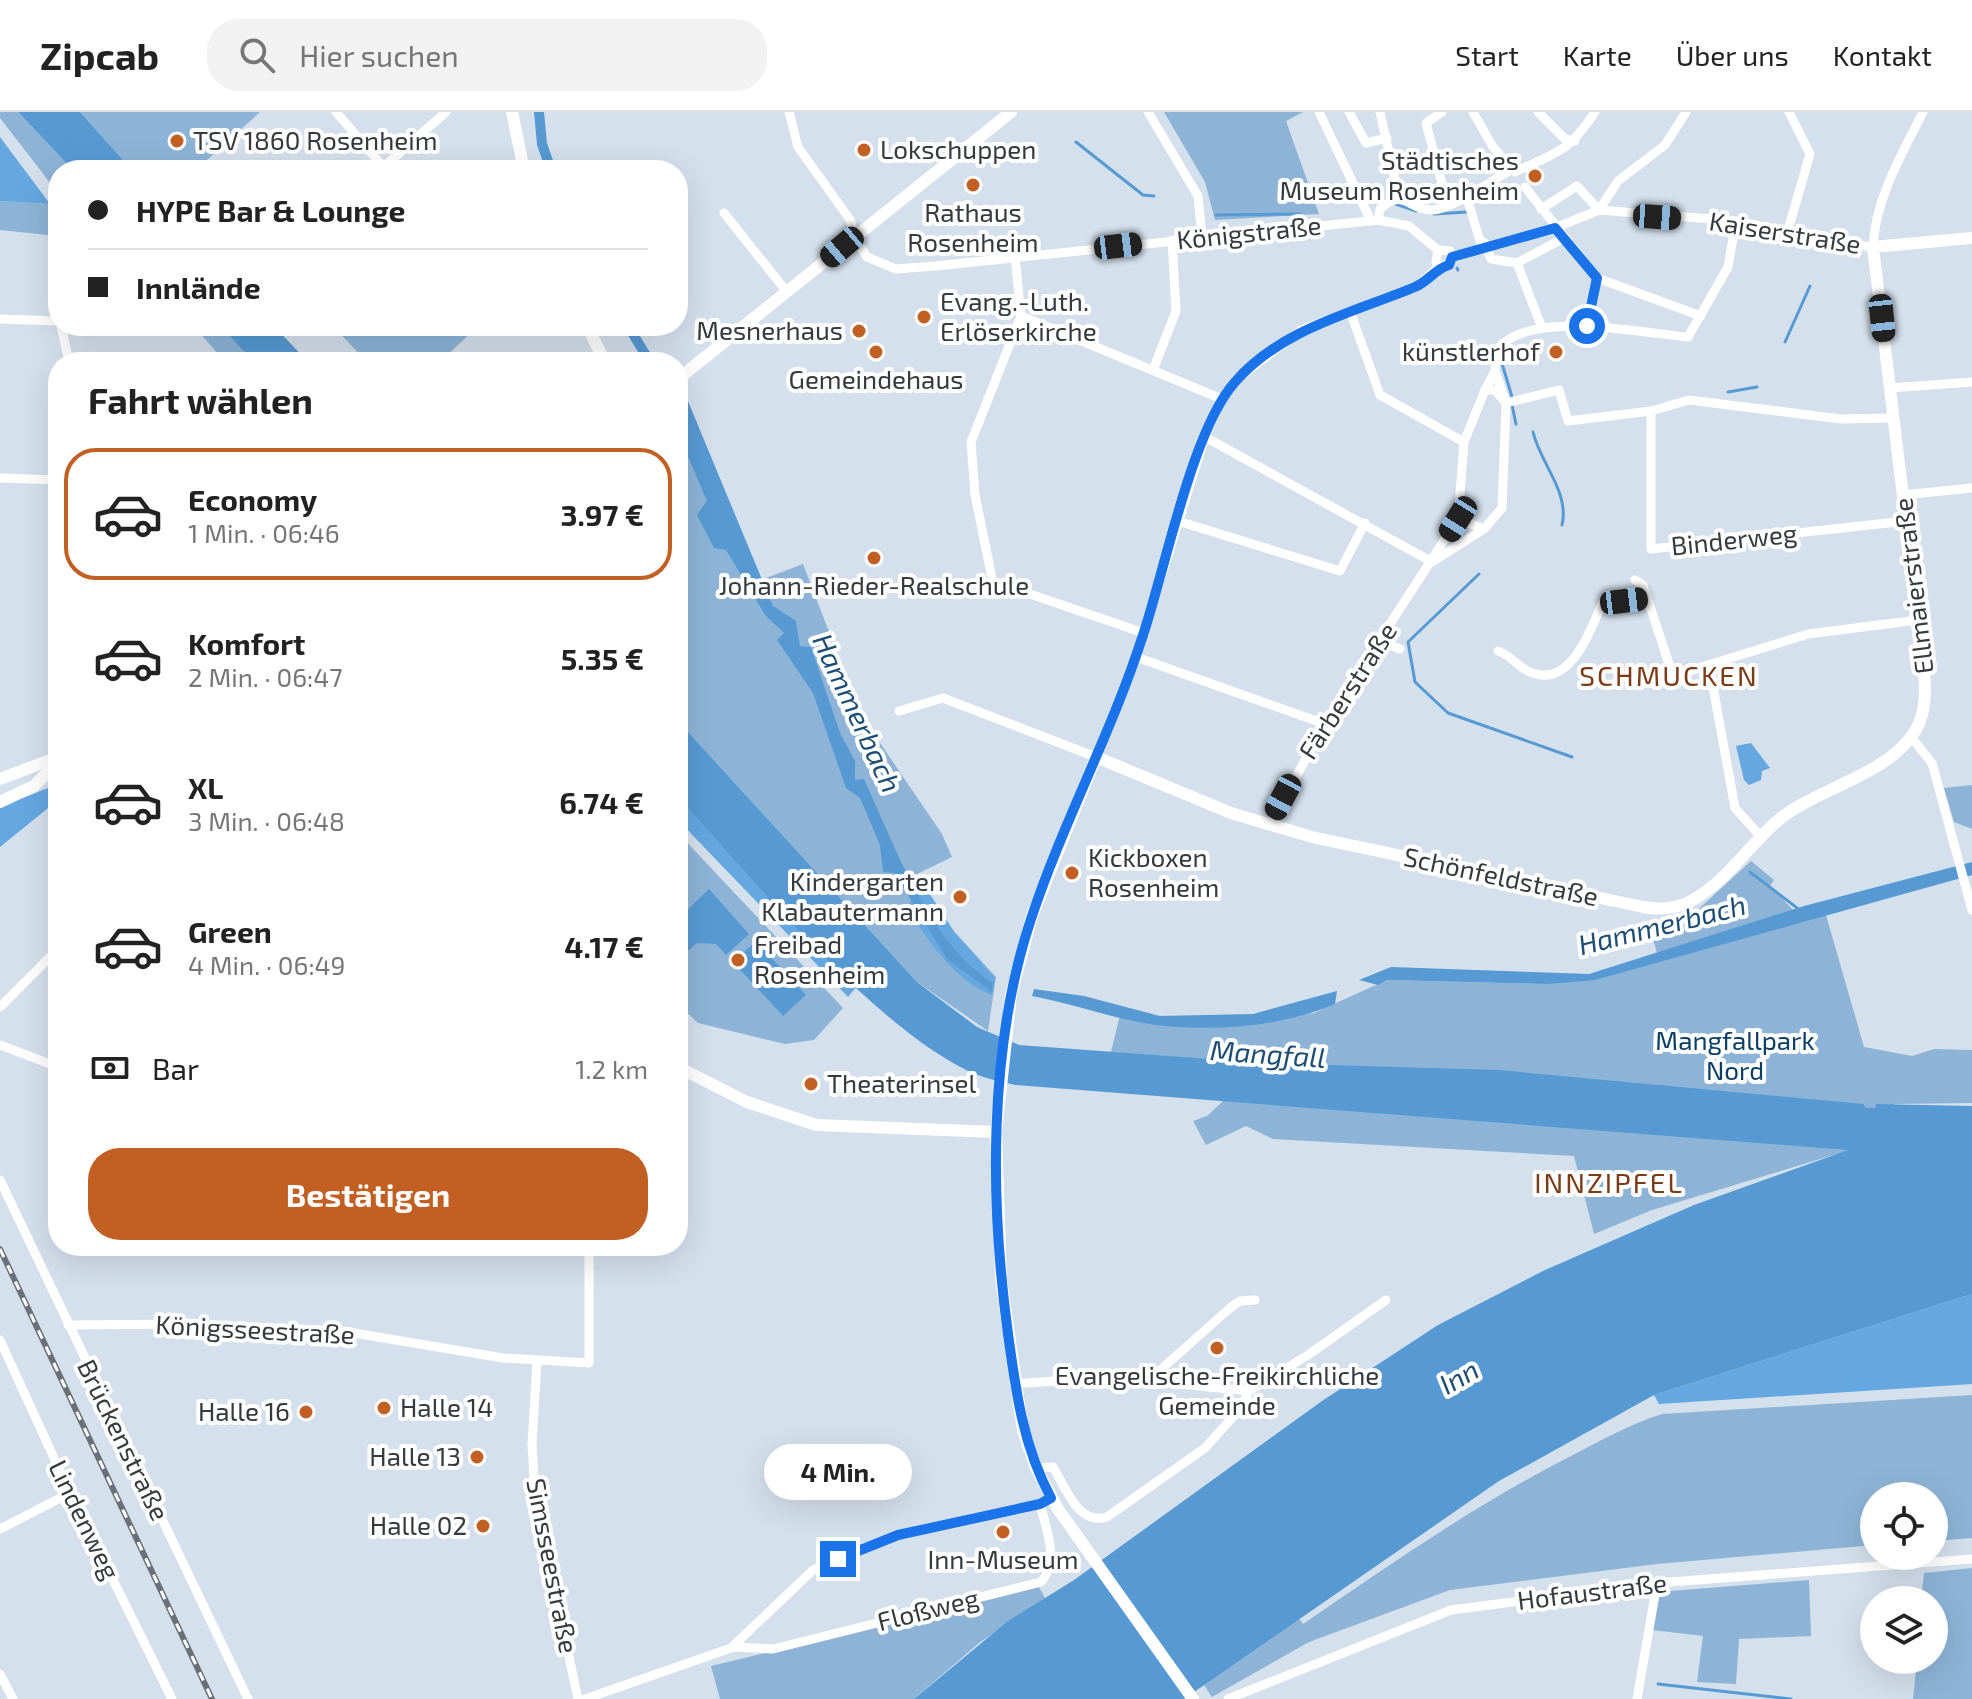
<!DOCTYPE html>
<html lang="de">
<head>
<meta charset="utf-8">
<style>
	:root { --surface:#fff; --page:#f2f2f2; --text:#222; --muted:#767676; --line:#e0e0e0; --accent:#c26024 }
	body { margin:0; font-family:"Exo 2",sans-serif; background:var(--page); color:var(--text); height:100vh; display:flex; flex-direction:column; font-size:30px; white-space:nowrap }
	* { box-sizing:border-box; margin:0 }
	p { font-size:26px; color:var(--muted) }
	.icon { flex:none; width:44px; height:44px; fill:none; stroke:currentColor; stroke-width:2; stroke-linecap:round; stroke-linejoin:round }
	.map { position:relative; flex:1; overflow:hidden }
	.side { position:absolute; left:48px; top:240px; width:640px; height:904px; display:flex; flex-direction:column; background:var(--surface); border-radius:32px; box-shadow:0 8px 32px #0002 }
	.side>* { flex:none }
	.hud { position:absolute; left:48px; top:48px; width:640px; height:176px; border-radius:32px; box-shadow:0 8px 32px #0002; display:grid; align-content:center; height:176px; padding:0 40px; background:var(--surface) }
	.fabs { position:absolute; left:1860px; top:1370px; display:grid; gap:16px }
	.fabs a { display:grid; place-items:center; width:88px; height:88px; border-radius:50%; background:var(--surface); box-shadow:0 8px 32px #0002; font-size:40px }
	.end { position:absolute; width:36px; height:36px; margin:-18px; border:10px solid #1a73e8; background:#fff; box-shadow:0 0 0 4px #fff }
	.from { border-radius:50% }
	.bubble { position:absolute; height:56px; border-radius:28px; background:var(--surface); box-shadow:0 8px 32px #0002; font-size:26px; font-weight:700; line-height:56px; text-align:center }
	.car { position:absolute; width:24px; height:48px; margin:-24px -12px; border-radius:10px; box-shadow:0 0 6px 2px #0007; background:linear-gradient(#222 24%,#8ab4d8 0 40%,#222 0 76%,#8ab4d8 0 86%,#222 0) }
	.hud b { display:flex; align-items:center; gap:28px; height:76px; font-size:30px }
	.hud b+b { border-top:2px solid var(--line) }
	.hud i { width:20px; height:20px; background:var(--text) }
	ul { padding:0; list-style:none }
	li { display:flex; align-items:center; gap:24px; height:132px; margin:0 16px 12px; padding:0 24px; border:4px solid transparent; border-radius:32px }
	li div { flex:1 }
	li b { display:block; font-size:30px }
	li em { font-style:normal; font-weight:700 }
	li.on { border-color:var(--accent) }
	li>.icon { width:72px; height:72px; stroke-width:1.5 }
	h2 { padding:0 40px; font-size:36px; line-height:96px }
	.pay { display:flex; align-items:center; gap:20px; height:88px; padding:0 40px; font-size:30px }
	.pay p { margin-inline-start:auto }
	.primary-button { display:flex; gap:16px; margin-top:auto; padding:16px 40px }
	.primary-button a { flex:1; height:92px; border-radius:32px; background:var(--accent); color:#fff; font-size:32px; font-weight:700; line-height:92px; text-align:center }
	header { display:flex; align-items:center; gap:48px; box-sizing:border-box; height:112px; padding:0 40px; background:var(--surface); border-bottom:2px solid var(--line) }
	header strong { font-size:38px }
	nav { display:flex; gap:44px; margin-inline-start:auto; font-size:28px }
	.search { width:560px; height:72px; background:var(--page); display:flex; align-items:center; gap:20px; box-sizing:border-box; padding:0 28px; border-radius:32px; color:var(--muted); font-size:30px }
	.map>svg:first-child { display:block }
	.green { fill:#8db4d7 }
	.forest { fill:#64a7e1 }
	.water { fill:#579ad3 }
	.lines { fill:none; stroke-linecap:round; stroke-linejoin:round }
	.stream { stroke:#579ad3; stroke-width:3 }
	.canal { stroke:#579ad3; stroke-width:10 }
	.street { stroke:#fff; stroke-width:9 }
	.secondary { stroke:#fff; stroke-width:12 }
	.rail-casing { stroke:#697077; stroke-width:6 }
	.rail { stroke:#fff; stroke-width:3; stroke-dasharray:9; stroke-linecap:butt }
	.route { stroke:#1a73e8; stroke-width:10 }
	.poi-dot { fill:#c26024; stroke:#fff; stroke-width:3 }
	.labels { text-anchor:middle; stroke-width:8; stroke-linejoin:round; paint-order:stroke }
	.poi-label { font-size:26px; fill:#353a3f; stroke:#fff; text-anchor:start }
	.street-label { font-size:26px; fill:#353a3f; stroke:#fff }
	.park-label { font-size:26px; fill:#0b3f65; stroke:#fff }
	.neighbourhood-label { font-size:28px; letter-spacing:2px; fill:#7a3c16; stroke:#fff }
	.water-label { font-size:28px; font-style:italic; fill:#1c4d74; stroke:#fff }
</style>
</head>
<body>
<header>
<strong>Zipcab</strong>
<div class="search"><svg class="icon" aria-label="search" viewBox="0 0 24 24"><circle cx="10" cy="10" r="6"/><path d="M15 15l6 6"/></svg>Hier suchen</div>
<nav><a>Start</a><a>Karte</a><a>Über uns</a><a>Kontakt</a></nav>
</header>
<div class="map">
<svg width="1972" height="1587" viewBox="0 0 1972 1587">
	<rect width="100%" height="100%" fill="#d4e0ec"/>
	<g class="green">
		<polygon points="0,0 18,0 73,58 58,58 58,81 0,6"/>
		<polygon points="80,0 260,0 196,58 132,58"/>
		<polygon points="1164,0 1303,0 1286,9 1319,102 1215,108 1205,70"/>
		<polygon points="0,89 50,92 58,103 58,124 0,118"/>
		<polygon points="194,214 220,214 254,250 225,250"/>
		<polygon points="333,214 478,214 440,250 367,250"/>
		<polygon points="687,287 761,468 803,452 861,603 942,722 952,745 917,762 954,819 996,865 988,919 917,870 678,609 678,293"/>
		<polygon points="1972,673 1972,717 1954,710 1944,676"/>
		<polygon points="678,721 843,896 814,928 785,932 698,911 678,892"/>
		<polygon points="1751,749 1774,768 1770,774 1795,800 1798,811 1826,803 1864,935 1912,944 1934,937 1972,938 1972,991 1895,992 1850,1038 1652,1098 1594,1122 1574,1044 1273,1027 1246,1014 1206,1033 1193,1009 1207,1004 1263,952 1111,940 1120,903 1150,911 1314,901 1387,868 1548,872 1659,848 1649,813 1691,804"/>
		<path d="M 1972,1283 L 1972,1426 L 1934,1429 L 1934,1384 L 1874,1384 L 1874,1433 L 1657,1452 L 1450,1478 L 1309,1530 L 1212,1585 L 1204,1573 L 1298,1505 L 1303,1512 C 1391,1452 1478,1391 1573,1343 C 1602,1328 1630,1312 1662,1302 Z"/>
		<polygon points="1972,1456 1972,1587 1913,1587 1917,1548 1934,1548 1934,1488 1921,1488 1924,1461"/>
		<polygon points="1809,1468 1811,1524 1739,1527 1736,1572 1697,1570 1703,1524 1652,1518 1657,1480"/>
		<polygon points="1039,1475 1045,1486 979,1531 914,1587 720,1587 711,1554"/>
	</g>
	<g class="forest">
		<polygon points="0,25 50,92 0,89"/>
		<polygon points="1751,631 1770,656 1762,659 1761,668 1749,673 1744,668 1736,634"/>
		<polygon points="58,672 58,688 0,735 0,684 23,686"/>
		<polygon points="678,685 857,874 848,885 678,708"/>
		<path d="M 917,762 L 953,819 L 995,866 L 992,883 C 954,868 931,831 908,799 Z"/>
		<polygon points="1972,1182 1972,1272 1659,1292 1654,1283"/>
	</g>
	<g class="water">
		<polygon points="18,0 80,0 132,58 73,58"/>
		<polygon points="220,214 274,214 308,250 254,250"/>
		<path d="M 687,287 L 773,494 L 796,509 L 800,534 L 811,535 L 840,621 L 855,649 L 855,668 L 864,667 C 895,734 929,831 993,871 L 992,880 L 947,847 L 897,765 L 894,761 L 883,760 L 880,733 L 860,686 L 846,676 L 813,581 L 777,528 L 784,521 L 765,503 L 726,438 L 714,436 L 697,403 L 707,389 L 678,321 L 678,293 Z"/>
		<path d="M 678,609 L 917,870 L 977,915 L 1019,933 L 1264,951 L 1498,958 L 1863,992 L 1866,996 L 1875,996 L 1876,992 L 1972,994 L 1972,1182 L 1654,1283 L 1499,1369 L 1184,1587 L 914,1587 L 1008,1509 L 1074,1468 L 1322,1289 L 1438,1213 L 1545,1158 L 1694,1093 L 1848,1038 L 1015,973 C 999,969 983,966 968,959 C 867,909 756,769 678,685 Z"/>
		<polygon points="1972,750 1972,763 1595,868 1548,872 1387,868 1378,873 1359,868 1391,855 1589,862 1804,794"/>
		<polygon points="709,777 749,822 726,843 716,832 697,831 685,841 678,832 678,807"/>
		<polygon points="756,829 806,883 783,904 733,850"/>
		<path d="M 1034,877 L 1084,884 L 1160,904 L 1253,902 L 1337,879 L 1335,892 C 1283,914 1221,919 1165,914 C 1121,910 1076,892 1032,884 Z"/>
	</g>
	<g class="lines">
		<g class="stream">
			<polyline points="1076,30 1143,83 1154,84"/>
			<polyline points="1393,91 1416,99"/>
			<polyline points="1434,102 1467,100"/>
			<polyline points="1216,103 1300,102"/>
			<polyline points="1457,156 1458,158"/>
			<polyline points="1785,230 1810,174"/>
			<polyline points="1501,248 1512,285"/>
			<polyline points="1728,280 1757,275"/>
			<polyline points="1512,293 1516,312"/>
			<path d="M 1533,320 C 1540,351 1570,380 1562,413"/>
			<polyline points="1479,462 1408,530 1415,570 1448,601 1572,645"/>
			<polyline points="1750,760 1801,799"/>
			<polyline points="1658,1572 1791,1587"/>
		</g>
		<g class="canal">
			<polyline points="539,0 542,32 551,58"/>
			<polyline points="628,214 650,250"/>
		</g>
		<g class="street">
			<polyline points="336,0 386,58"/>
			<polyline points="789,0 798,35 851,109 854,125 867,145 896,157 935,154 1378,108 1409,114 1438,138 1450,139 1452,148 1443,155 1436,150 1438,138"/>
			<polyline points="1148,0 1198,84 1202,125"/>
			<polyline points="1319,0 1371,109"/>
			<polyline points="1349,0 1366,31 1387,26"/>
			<polyline points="1380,0 1399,86"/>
			<polyline points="1442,0 1426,11 1448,94"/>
			<path d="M 1473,0 L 1493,35 L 1515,60 C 1557,40 1568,41 1595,0"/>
			<polyline points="1538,0 1565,27 1575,29"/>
			<polyline points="380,58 446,0"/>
			<polyline points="1525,75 1597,166 1701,204"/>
			<polyline points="1466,83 1480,129 1484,130 1491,147 1517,151 1542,216"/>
			<polyline points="1541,97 1577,74 1599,98"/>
			<path d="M 1599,98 L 1736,109 L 1835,131 L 1873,135 C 1875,87 1902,42 1923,0"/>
			<polyline points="1599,98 1618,69 1665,33 1686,0"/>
			<polyline points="724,101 787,180"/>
			<path d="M 1378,108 L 1380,97 C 1405,75 1407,98 1432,98 C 1452,98 1492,68 1511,58"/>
			<polyline points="1788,118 1810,42 1789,0"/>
			<polyline points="1015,144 1021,204 971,330 975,383 994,476 1021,479 1144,521"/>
			<polyline points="1452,145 1555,116 1599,98"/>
			<polyline points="1517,151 1564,126"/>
			<polyline points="1350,199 1380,283 1464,330"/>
			<polyline points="1021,204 1222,287"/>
			<polyline points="0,207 58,209"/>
			<polyline points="61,214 69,250"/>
			<polyline points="1587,214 1597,166"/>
			<polyline points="1153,258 1176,199 1172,128"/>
			<path d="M 1495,259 L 1485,278 L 1495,278 L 1506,291 L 1495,259 L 1496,239 C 1526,196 1643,221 1688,225 L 1728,155 L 1736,109"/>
			<polyline points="1890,276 1972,270"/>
			<polyline points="1651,299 1651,437 1906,409"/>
			<polyline points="1205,325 1432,450 1484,417 1502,396 1506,291 1559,278 1568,309 1651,299 1689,288 1841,307 1894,306"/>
			<polyline points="0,366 58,368"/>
			<polyline points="1903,383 1972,376"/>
			<polyline points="1458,407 1484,417"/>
			<polyline points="1178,409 1340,459 1365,411"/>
			<polyline points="1635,468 1643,473 1673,564 1808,522 1918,508"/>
			<polyline points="1381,529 1400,537"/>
			<path d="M 1498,539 C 1509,542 1517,554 1528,559 C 1570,580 1590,518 1602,492 L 1647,487"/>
			<polyline points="1136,545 1325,612"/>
			<polyline points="1709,553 1735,696 1762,726"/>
			<polyline points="899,599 943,586 1096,645 1136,545 1205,325 1222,287 1236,268 1301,218 1416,175 1439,154"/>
			<polyline points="1911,625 1932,651 1972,798"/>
			<polyline points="1270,712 1325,612 1458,407 1464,330 1485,278"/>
			<polyline points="0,895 58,837"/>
			<polyline points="0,933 58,955"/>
			<polyline points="0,1068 248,1587"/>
			<polyline points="68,1213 181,1212 342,1219 503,1246 589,1251 589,1134"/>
			<polyline points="0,1228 70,1381 172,1587"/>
			<polyline points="537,1249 532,1332 535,1386 578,1587"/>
			<polyline points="1149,1268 1230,1196 1240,1189 1255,1188"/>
			<polyline points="1014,1272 1111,1265 1249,1279"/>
			<path d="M 1036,1356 L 1053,1355 C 1066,1376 1078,1414 1107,1405 L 1205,1336 L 1241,1296 L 1249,1279 L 1308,1243 L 1386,1188"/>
			<polyline points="0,1417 70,1381"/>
			<path d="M 734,1535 L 773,1537 L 1041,1470 C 1060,1449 1046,1416 1040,1392"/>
			<polyline points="0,1562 13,1587"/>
			<polyline points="585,1587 731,1536 813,1458 855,1439 898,1423 1040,1392 1051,1386"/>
			<polyline points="1228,1587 1451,1498 1657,1471 1972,1447"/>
			<polyline points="1637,1587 1657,1471"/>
		</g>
		<g class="secondary">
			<polyline points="512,0 524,58"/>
			<polyline points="587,214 605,250"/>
			<polyline points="678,267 1011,0"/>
			<polyline points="0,667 58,645"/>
			<polyline points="0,690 34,674 58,650"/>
			<polyline points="678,955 747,990 816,1013 996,1020"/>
			<path d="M 1193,1587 L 1058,1397 L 1036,1356 L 1023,1319 L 1001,1167 L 996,1020 L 1011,883 L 1032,804 L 1096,645 L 1231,701 L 1312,725 L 1643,795 C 1660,798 1676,797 1691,789 C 1728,769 1749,732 1781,706 C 1818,677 1883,663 1911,625 C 1926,606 1926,583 1924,560 L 1873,135 L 1972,126"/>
		</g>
		<g class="rail-casing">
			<polyline id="rail" points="0,1137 212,1587"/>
		</g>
		<use href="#rail" class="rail"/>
	</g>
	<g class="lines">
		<path class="route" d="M 838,1447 L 898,1423 L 1040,1392 L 1051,1386 C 1023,1334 1016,1280 1008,1222 C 990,1089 988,936 1031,807 C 1063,710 1112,620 1143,523 C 1165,458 1192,318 1235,270 C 1281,217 1352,201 1415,175 C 1429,169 1435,157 1449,153 L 1452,145 L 1555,116 L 1597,166 L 1587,214"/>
	</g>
	<g class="poi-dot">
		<circle cx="177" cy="29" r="8"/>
		<circle cx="864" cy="38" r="8"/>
		<circle cx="1535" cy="64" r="8"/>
		<circle cx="973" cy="73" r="8"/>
		<circle cx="924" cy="205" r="8"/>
		<circle cx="859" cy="219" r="8"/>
		<circle cx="876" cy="240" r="8"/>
		<circle cx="1556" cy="240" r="8"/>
		<circle cx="874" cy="446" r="8"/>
		<circle cx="1072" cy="761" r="8"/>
		<circle cx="960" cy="785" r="8"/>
		<circle cx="738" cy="848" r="8"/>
		<circle cx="811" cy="972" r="8"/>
		<circle cx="1217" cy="1236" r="8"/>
		<circle cx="384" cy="1296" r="8"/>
		<circle cx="306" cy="1300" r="8"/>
		<circle cx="477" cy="1345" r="8"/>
		<circle cx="483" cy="1414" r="8"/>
		<circle cx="1003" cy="1420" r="8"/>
	</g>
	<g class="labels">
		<g class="poi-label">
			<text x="193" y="38">TSV 1860 Rosenheim</text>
			<text x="880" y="47">Lokschuppen</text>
			<text x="1519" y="58" text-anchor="end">Städtisches<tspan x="1519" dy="30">Museum Rosenheim</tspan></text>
			<text x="973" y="110" text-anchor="middle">Rathaus<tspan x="973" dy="30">Rosenheim</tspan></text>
			<text x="940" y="199">Evang.-Luth.<tspan x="940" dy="30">Erlöserkirche</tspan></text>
			<text x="843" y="228" text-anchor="end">Mesnerhaus</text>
			<text x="1540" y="249" text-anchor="end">künstlerhof</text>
			<text x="876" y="277" text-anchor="middle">Gemeindehaus</text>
			<text x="874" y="483" text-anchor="middle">Johann-Rieder-Realschule</text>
			<text x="1088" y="755">Kickboxen<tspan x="1088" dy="30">Rosenheim</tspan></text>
			<text x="944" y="779" text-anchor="end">Kindergarten<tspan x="944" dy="30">Klabautermann</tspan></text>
			<text x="754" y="842">Freibad<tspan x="754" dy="30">Rosenheim</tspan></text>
			<text x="827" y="981">Theaterinsel</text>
			<text x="1217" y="1273" text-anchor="middle">Evangelische-Freikirchliche<tspan x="1217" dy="30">Gemeinde</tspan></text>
			<text x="400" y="1305">Halle 14</text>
			<text x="290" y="1309" text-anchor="end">Halle 16</text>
			<text x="461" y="1354" text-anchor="end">Halle 13</text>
			<text x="467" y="1423" text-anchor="end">Halle 02</text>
			<text x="1003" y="1457" text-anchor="middle">Inn-Museum</text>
		</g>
		<g class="street-label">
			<text transform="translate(1249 121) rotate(-6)" y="9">Königstraße</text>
			<text transform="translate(1785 121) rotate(9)" y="9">Kaiserstraße</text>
			<text transform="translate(1734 428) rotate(-6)" y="9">Binderweg</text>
			<text transform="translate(1914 474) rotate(-97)" y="9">Ellmaierstraße</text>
			<text transform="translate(1348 579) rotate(-57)" y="9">Färberstraße</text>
			<text transform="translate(1501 765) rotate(12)" y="9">Schönfeldstraße</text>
			<text transform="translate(255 1218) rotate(3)" y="9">Königsseestraße</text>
			<text transform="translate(123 1328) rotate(64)" y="9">Brückenstraße</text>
			<text transform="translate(84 1408) rotate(64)" y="9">Lindenweg</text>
			<text transform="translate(552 1454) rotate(79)" y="9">Simsseestraße</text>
			<text transform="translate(1592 1480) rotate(-7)" y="9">Hofaustraße</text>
			<text transform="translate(928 1498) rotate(-14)" y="9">Floßweg</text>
		</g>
		<g class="park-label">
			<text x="1735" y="938">Mangfallpark<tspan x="1735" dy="30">Nord</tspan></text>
		</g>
		<g class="neighbourhood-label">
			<text x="1669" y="574">SCHMUCKEN</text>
			<text x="1609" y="1081">INNZIPFEL</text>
		</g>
		<g class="water-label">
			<text transform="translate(857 601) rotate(65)" y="10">Hammerbach</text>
			<text transform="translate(1662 813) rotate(-14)" y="10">Hammerbach</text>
			<text transform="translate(1268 942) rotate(4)" y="10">Mangfall</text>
			<text transform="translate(1459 1265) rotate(-30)" y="10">Inn</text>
		</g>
	</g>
</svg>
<div class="fabs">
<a><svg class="icon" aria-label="locate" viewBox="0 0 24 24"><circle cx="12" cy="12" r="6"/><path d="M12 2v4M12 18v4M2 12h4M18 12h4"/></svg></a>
<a><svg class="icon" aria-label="layers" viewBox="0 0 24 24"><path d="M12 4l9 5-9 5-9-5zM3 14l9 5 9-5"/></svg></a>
</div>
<i class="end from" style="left:1587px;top:214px"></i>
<i class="end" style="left:838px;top:1447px"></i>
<div class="bubble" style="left:764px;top:1332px;width:148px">4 Min.</div>
<i class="car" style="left:1657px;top:105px;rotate:94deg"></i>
<i class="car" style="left:1118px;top:134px;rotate:83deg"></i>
<i class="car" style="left:842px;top:135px;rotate:230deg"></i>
<i class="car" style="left:1882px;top:206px;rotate:174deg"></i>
<i class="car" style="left:1458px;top:407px;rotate:212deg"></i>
<i class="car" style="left:1624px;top:489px;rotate:83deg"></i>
<i class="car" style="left:1283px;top:685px;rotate:208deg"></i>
<div class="hud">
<b><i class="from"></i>HYPE Bar &amp; Lounge</b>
<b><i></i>Innlände</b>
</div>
<section class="side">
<h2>Fahrt wählen</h2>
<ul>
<li class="on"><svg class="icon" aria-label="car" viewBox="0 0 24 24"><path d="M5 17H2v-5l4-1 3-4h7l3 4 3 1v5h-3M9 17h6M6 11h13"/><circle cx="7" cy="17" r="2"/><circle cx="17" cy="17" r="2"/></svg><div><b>Economy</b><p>1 Min. · 06:46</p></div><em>3.97 €</em></li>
<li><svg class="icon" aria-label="car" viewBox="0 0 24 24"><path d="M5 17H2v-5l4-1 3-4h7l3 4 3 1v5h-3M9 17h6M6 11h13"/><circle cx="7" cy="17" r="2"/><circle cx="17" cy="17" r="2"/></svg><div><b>Komfort</b><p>2 Min. · 06:47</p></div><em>5.35 €</em></li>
<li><svg class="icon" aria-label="car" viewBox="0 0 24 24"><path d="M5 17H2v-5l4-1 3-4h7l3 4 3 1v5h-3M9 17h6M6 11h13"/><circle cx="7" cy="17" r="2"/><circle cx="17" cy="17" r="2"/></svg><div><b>XL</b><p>3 Min. · 06:48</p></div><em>6.74 €</em></li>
<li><svg class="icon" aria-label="car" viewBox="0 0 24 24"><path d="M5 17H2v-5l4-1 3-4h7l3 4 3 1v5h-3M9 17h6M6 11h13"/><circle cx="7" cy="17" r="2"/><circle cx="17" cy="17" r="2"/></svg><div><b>Green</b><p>4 Min. · 06:49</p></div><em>4.17 €</em></li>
</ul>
<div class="pay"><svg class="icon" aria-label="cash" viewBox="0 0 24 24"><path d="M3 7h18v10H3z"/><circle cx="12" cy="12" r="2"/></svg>Bar<p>1.2 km</p></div>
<div class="primary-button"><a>Bestätigen</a></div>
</section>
</div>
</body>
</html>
